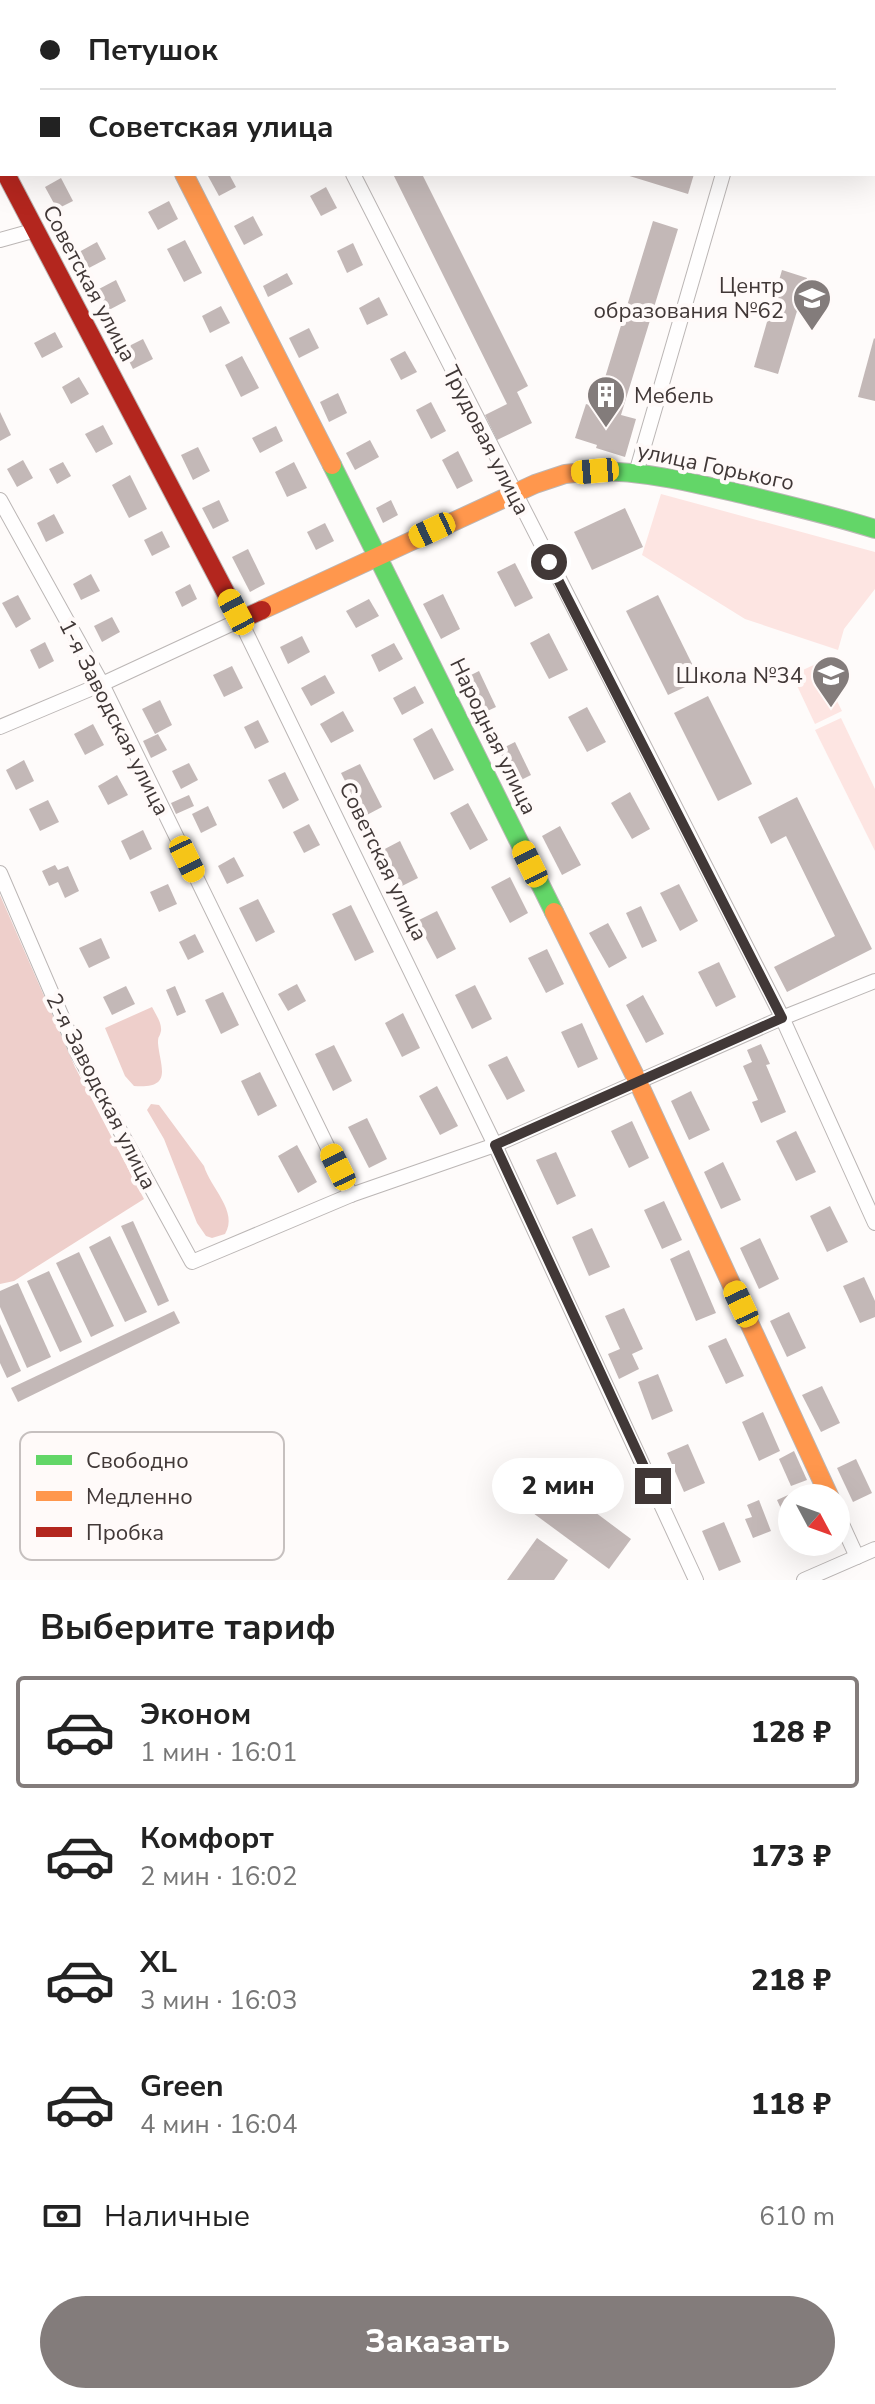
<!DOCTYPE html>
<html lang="ru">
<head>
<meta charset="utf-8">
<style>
	:root { --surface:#fff; --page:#f2f2f2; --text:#222; --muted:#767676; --line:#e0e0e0; --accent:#837c7b }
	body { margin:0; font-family:"Nunito Sans",sans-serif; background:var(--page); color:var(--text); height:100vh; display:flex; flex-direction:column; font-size:30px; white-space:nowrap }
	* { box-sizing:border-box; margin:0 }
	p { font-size:26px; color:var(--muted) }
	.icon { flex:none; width:44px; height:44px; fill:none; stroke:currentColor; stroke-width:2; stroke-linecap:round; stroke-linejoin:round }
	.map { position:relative; height:1580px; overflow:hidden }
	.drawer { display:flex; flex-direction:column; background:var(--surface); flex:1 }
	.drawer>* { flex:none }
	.hud { position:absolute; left:0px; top:0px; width:876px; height:176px; box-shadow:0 8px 32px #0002; display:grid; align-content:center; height:176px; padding:0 40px; background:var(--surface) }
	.needle { width:52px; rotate:131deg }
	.tools { position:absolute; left:778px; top:1484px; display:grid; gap:16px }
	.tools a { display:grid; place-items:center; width:72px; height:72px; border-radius:50%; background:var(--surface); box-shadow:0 8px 32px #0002; font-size:40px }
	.end { position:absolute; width:36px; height:36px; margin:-18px; border:10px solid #413837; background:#fff; box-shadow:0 0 0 4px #fff }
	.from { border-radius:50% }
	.bubble { position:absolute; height:56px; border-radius:28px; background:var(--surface); box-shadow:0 8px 32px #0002; font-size:26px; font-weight:800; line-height:56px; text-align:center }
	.car { position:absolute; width:24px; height:48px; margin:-24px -12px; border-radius:10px; box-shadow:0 0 6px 2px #0007; background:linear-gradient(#f5c518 24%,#345 0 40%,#f5c518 0 76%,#345 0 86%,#f5c518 0) }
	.hud b { display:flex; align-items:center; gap:28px; height:76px; font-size:30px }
	.hud b+b { border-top:2px solid var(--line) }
	.hud i { width:20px; height:20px; background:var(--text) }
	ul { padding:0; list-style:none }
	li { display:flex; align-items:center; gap:24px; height:112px; margin:0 16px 12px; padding:0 24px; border:4px solid transparent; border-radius:8px }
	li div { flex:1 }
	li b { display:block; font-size:30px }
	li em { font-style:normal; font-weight:800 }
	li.on { border-color:var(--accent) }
	li>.icon { width:72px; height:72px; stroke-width:1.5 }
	h2 { padding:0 40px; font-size:36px; line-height:96px }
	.pay { display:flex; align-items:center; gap:20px; height:88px; padding:0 40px; font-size:30px }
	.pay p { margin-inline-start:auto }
	.button { display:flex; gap:16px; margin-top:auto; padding:16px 40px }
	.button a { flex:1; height:92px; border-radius:48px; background:var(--accent); color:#fff; font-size:32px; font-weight:800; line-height:92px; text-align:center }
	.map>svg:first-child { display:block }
	.green { fill:#fde5e2 }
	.forest { fill:#eecfcb }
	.building { fill:#c3b8b7 }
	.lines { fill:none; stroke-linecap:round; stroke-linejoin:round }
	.street-casing { stroke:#bbb6b5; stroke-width:16 }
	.fast-casing { stroke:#bbb6b5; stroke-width:20 }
	.slow-casing { stroke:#bbb6b5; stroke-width:20 }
	.jam-casing { stroke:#bbb6b5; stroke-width:20 }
	.street { stroke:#fffefe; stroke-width:14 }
	.fast { stroke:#63d668; stroke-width:18 }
	.slow { stroke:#ff974d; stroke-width:18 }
	.jam { stroke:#b3261e; stroke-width:18 }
	.route { stroke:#413837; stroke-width:10 }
	.labels { text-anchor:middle; stroke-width:8; stroke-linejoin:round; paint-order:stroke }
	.street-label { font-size:22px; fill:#413837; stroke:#fffaf9 }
	.poi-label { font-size:22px; fill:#413837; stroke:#fffaf9; text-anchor:end }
	.key { fill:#fffaf9; stroke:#c6c0bf; stroke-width:2 }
	.key-label { font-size:22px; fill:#413837 }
</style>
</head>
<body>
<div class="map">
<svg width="875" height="1580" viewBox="0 0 875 1580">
	<rect width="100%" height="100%" fill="#fefbfa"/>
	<g class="green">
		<polygon points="661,494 875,552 875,589 844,629 838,650 745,619 642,555"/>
		<polygon points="818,663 842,711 815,724 792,675"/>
		<polygon points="841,718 875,789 875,851 815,730"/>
	</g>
	<g class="forest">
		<polygon points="0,895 75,1067 144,1199 14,1281 0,1284"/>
		<path d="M 152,1007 C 156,1015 162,1023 161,1031 C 159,1039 158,1035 158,1043 C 160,1067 174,1089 134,1086 L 125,1076 L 105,1028 Z"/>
		<path d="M 151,1104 L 159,1105 L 204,1166 C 210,1187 239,1212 225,1234 L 212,1238 L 206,1236 L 197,1223 L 164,1139 L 147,1110 Z"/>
	</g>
	<g class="building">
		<polygon points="212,174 229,174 236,187 219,196 208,176"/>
		<polygon points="393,174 422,174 528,386 517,392 532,423 497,440 485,415 507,404"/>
		<polygon points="623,174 694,174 688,194"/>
		<polygon points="61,178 73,201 57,209 45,187"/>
		<polygon points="326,187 337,208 321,216 310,196"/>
		<polygon points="169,201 178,219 158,230 148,212"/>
		<polygon points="253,216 263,235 244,245 234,226"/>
		<polygon points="653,221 678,229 621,415 636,419 625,457 596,448 597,445 575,438 586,404 596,407"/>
		<polygon points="185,240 202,273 184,282 167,249"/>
		<polygon points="97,242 106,259 87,269 79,252"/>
		<polygon points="353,243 363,265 347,273 337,251"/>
		<polygon points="782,270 807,278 778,374 754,367"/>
		<polygon points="287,273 293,284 268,297 263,286"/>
		<polygon points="116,280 126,301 107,311 97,290"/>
		<polygon points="379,297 388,315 367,325 359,308"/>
		<polygon points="221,306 230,323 210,333 202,316"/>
		<polygon points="309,328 319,348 299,358 289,338"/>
		<polygon points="55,332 63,347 42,358 34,343"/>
		<polygon points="874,338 875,339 875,401 858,397"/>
		<polygon points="143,339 153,359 133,369 123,349"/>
		<polygon points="405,351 417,372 401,380 390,359"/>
		<polygon points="242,356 259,388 241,397 225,365"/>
		<polygon points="79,377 89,394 71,404 62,387"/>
		<polygon points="338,393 347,413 329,422 320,402"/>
		<polygon points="431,402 446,431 431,439 416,410"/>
		<polygon points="0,412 11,435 0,441"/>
		<polygon points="103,425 113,444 96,453 85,434"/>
		<polygon points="276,426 283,441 260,453 252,438"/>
		<polygon points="370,440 379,457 355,470 346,453"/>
		<polygon points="198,447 210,471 193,480 181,455"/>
		<polygon points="458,451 473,481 457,489 442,460"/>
		<polygon points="23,460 33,478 17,487 7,469"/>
		<polygon points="63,462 71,476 57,484 49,469"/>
		<polygon points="294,462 307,488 287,497 275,472"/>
		<polygon points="130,475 147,509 129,518 112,485"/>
		<polygon points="219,500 229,521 213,529 202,508"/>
		<polygon points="391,500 398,515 383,523 376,508"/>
		<polygon points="625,508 643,547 592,570 574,532"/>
		<polygon points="54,514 64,533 46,542 37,523"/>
		<polygon points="325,523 334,541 316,550 307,532"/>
		<polygon points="162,531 170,547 152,556 144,540"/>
		<polygon points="248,549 265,584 250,592 232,557"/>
		<polygon points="515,563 533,598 515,607 497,572"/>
		<polygon points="91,574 100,591 81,600 73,584"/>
		<polygon points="190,584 197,599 182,607 175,592"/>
		<polygon points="443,594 460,629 441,639 423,604"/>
		<polygon points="18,595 31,619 16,628 2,603"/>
		<polygon points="658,595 700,680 668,695 626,611"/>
		<polygon points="369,599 379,616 356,628 346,611"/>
		<polygon points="112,617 120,632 102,642 94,626"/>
		<polygon points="549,633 568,670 549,679 530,643"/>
		<polygon points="302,636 310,652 288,664 280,647"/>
		<polygon points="45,642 54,661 39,669 30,650"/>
		<polygon points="394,643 403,659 379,672 371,655"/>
		<polygon points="232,666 243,688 224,697 213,675"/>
		<polygon points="479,671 496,707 481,714 463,679"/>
		<polygon points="325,675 335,693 311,706 301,688"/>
		<polygon points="415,686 424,703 402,715 393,698"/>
		<polygon points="708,696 752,784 718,801 674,713"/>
		<polygon points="160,700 172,725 155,734 142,709"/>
		<polygon points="587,707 606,742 587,752 568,717"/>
		<polygon points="343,711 354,731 331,743 320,724"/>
		<polygon points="258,720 269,742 255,749 244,727"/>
		<polygon points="93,724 104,745 85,755 74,734"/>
		<polygon points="432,728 454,770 434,780 413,739"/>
		<polygon points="158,734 167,750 151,758 143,741"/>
		<polygon points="515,742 531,775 515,783 499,750"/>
		<polygon points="24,760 34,781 16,790 6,770"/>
		<polygon points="189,763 198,780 181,789 172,771"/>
		<polygon points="360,764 382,807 363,817 341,773"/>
		<polygon points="285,772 299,800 283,809 268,780"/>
		<polygon points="117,775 128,795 108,805 98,786"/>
		<polygon points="630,792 650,829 632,839 611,803"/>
		<polygon points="189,795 194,806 176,814 171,803"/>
		<polygon points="797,797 872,949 787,992 774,967 835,936 786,836 771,844 758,817"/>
		<polygon points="48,800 59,822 40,831 29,809"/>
		<polygon points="468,803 488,840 470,850 450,813"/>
		<polygon points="208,806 217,825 201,833 192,814"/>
		<polygon points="309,824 320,845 304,853 293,832"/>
		<polygon points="560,826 581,865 562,875 542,836"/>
		<polygon points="143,830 152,849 130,860 121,841"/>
		<polygon points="400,841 418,878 398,888 379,852"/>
		<polygon points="234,857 244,876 227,884 218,866"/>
		<polygon points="55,865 58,870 68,866 79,891 65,898 58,882 49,886 42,871"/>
		<polygon points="510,877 528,913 510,923 491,887"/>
		<polygon points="168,884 177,904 159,912 150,892"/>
		<polygon points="679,884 698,921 680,931 660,893"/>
		<polygon points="258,899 275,932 256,942 239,908"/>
		<polygon points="351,905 374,952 355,961 332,914"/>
		<polygon points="641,906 657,941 642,948 626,913"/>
		<polygon points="437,911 456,949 437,959 417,921"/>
		<polygon points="608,923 627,958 609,968 589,933"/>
		<polygon points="195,934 204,952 188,960 179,942"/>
		<polygon points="101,938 110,958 89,968 79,948"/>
		<polygon points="547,949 564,984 546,993 528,958"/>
		<polygon points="719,962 736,997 716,1007 698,972"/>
		<polygon points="297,984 306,1001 288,1011 278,994"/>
		<polygon points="475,985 492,1019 472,1029 455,995"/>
		<polygon points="126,986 135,1004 112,1015 103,997"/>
		<polygon points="175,986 186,1012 177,1016 166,990"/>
		<polygon points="223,992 239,1025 221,1034 205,1000"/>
		<polygon points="643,995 664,1034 646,1043 626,1005"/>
		<polygon points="403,1013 420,1048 402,1057 385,1023"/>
		<polygon points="582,1023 598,1059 578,1068 561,1032"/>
		<polygon points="761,1044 770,1064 766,1065 786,1112 761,1123 752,1102 758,1100 743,1066 752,1062 747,1050"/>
		<polygon points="334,1045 352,1081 333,1091 315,1054"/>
		<polygon points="507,1056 525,1091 507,1100 488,1065"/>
		<polygon points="260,1072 277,1106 258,1116 241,1081"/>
		<polygon points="437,1086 458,1126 440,1135 419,1096"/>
		<polygon points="691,1091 710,1130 689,1140 671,1101"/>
		<polygon points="367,1118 387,1159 369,1168 348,1127"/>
		<polygon points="632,1121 649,1158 629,1168 611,1131"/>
		<polygon points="796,1131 816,1172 796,1181 776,1141"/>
		<polygon points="297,1145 317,1182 298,1193 278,1156"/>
		<polygon points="556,1152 576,1196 557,1205 536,1160"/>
		<polygon points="723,1162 741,1200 721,1209 704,1172"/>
		<polygon points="664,1201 682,1240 662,1249 644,1210"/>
		<polygon points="830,1206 848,1242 827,1252 810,1216"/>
		<polygon points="133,1221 169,1301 158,1306 121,1226"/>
		<polygon points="592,1228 610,1267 589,1276 572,1237"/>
		<polygon points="110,1236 147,1312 125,1322 89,1247"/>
		<polygon points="760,1238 779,1279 759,1289 740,1248"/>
		<polygon points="689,1250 716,1313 696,1321 670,1259"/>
		<polygon points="79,1252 114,1326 91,1337 56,1263"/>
		<polygon points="49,1271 82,1342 60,1352 27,1281"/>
		<polygon points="864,1277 875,1301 875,1317 860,1323 843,1286"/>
		<polygon points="18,1283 51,1357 27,1368 0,1307 0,1291"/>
		<polygon points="624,1308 643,1349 632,1354 639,1369 619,1379 608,1354 620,1349 605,1316"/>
		<polygon points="174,1311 180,1323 18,1402 11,1388"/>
		<polygon points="789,1312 806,1348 787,1357 770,1321"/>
		<polygon points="0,1324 21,1371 7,1378 0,1363"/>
		<polygon points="726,1338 744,1376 726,1384 708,1346"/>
		<polygon points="658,1374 673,1411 652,1420 638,1382"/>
		<polygon points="822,1386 840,1423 821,1432 802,1395"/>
		<polygon points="763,1412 780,1451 759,1461 742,1422"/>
		<polygon points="688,1444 705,1483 684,1492 667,1453"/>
		<polygon points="794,1451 807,1480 791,1486 779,1459"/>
		<polygon points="856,1459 872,1493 853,1502 837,1468"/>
		<polygon points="556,1483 631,1539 609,1569 533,1513"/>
		<polygon points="797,1491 800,1498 792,1498 792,1533 777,1500"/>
		<polygon points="759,1500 771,1531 753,1538 745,1519 752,1517 747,1505"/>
		<polygon points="724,1522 741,1562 719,1571 702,1531"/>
		<polygon points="537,1538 568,1560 554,1580 507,1580"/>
	</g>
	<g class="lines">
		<g class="street-casing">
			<g id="street">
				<polyline points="96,0 97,2"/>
				<polyline points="265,0 266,2"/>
				<polyline points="697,0 704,2"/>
				<polyline points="775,2 776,0"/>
				<polyline points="874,56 875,56"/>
				<polyline points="353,174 780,1013 875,1223"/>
				<polyline points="0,240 36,230"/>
				<polyline points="636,473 723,174"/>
				<polyline points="0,500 102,684 351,1195"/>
				<polyline points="0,727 102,684 240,620 495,1145 696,1580"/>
				<polyline points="0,873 78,1054 192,1262 351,1195 495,1145 782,1018 875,981"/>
				<polyline points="836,1511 857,1557"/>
				<polyline points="804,1580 875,1549"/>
			</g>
		</g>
		<g class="fast-casing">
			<g id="fast">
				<polyline points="332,465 554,912"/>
				<path d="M 595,471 C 645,471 694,483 742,494 C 787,505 831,515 875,529"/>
			</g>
		</g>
		<g class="slow-casing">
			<g id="slow">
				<polyline points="184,174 332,465"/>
				<polyline points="262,610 535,484 565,474 595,471"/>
				<polyline points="554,912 638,1082 830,1498"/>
			</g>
		</g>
		<g class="jam-casing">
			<polyline id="jam" points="6,174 240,620 262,610"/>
		</g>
		<use href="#street" class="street"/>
		<use href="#fast" class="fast"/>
		<use href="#slow" class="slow"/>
		<use href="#jam" class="jam"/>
	</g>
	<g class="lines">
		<polyline class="route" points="549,562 782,1018 495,1145 653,1486"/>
	</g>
	<defs>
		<g id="school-pin" transform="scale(2)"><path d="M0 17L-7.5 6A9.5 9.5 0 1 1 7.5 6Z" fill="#837c7b" stroke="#fffaf9"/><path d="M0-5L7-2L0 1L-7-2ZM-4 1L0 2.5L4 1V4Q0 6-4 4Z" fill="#fff"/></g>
		<g id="building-pin" transform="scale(2)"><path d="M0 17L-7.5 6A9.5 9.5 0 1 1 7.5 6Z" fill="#837c7b" stroke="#fffaf9"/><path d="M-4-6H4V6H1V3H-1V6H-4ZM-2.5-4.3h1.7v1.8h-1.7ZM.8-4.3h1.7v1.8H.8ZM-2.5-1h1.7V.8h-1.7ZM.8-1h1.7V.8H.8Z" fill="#fff"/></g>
	</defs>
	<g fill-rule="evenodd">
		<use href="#school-pin" x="812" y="298"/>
		<use href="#building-pin" x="606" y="395"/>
		<use href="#school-pin" x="831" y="675"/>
	</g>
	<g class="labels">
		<g class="street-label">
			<text transform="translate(90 283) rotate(62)" y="8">Советская улица</text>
			<text transform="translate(487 440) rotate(63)" y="8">Трудовая улица</text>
			<text transform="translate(716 466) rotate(12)" y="8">улица Горького</text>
			<text transform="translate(115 717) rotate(63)" y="8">1-я Заводская улица</text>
			<text transform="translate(494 736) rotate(64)" y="8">Народная улица</text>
			<text transform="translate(384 861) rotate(64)" y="8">Советская улица</text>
			<text transform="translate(102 1091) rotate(63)" y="8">2-я Заводская улица</text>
		</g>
		<g class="poi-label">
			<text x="784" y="293">Центр<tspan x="784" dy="25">образования №62</tspan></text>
			<text x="634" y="403" text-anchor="start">Мебель</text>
			<text x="803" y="683">Школа №34</text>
		</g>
	</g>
	<rect x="20" y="1432" width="264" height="128" rx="12" class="key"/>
	<rect x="36" y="1455" width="36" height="10" fill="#63d668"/>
	<rect x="36" y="1491" width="36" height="10" fill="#ff974d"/>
	<rect x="36" y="1527" width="36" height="10" fill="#b3261e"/>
	<g class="key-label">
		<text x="86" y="1468">Свободно</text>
		<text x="86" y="1504">Медленно</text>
		<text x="86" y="1540">Пробка</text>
	</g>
</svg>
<div class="tools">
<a><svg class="needle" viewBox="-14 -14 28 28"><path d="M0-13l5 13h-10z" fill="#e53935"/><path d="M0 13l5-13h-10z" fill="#767676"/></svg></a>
</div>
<i class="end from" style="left:549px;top:562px"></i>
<i class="end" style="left:653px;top:1486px"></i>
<div class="bubble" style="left:492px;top:1458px;width:132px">2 мин</div>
<i class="car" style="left:595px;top:471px;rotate:265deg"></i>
<i class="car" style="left:432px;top:530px;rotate:245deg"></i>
<i class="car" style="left:236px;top:612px;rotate:332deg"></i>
<i class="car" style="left:187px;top:859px;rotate:154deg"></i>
<i class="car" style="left:530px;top:864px;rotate:334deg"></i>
<i class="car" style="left:338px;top:1167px;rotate:334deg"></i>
<i class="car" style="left:741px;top:1304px;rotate:335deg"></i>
<div class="hud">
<b><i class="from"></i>Петушок</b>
<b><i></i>Советская улица</b>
</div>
</div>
<section class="drawer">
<h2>Выберите тариф</h2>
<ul>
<li class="on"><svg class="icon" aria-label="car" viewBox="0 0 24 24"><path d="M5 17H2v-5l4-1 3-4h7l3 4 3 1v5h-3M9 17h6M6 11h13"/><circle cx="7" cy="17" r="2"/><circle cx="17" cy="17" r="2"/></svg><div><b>Эконом</b><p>1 мин · 16:01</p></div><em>128 ₽</em></li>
<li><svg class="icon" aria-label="car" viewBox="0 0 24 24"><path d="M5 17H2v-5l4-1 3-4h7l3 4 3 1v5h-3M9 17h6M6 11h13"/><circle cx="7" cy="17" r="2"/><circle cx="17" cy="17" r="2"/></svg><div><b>Комфорт</b><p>2 мин · 16:02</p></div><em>173 ₽</em></li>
<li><svg class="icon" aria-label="car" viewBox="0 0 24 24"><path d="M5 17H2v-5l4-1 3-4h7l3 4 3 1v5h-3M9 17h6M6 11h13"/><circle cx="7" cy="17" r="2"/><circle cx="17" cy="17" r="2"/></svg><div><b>XL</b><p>3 мин · 16:03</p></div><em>218 ₽</em></li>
<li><svg class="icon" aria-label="car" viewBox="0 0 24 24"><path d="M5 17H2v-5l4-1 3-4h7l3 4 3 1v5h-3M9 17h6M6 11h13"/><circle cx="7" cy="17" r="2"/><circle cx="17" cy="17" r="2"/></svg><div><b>Green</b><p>4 мин · 16:04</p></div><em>118 ₽</em></li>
</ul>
<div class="pay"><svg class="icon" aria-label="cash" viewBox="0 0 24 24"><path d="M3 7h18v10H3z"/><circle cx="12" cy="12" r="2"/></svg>Наличные<p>610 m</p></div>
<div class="button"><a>Заказать</a></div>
</section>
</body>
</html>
